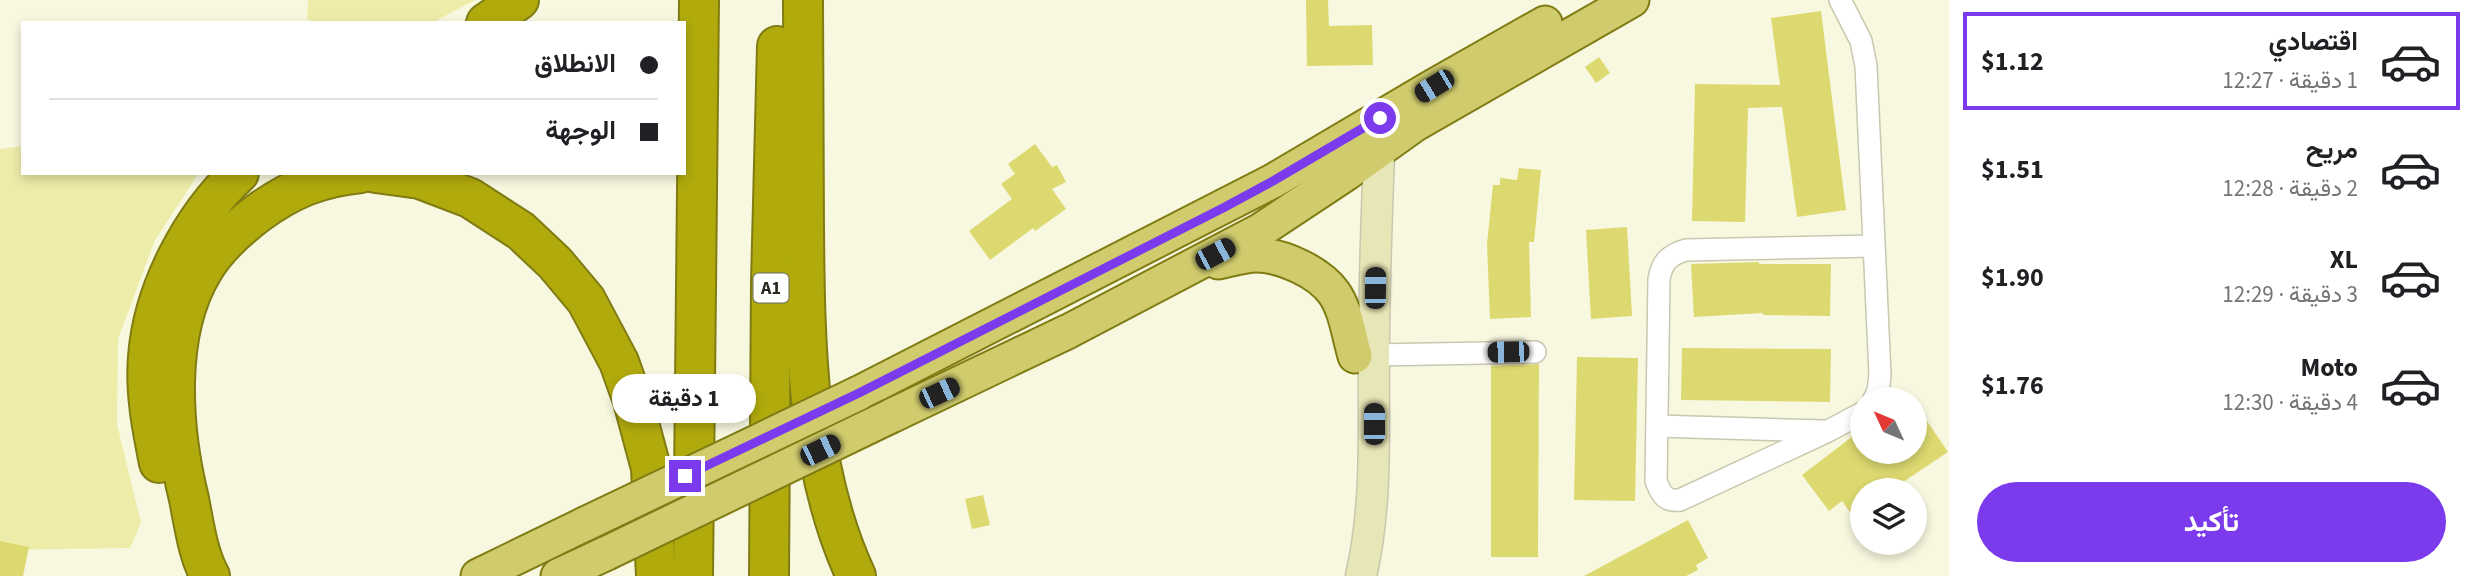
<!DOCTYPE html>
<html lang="ar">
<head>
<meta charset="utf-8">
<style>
	:root { --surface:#fff; --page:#f6f6f6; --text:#202124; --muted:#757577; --line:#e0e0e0; --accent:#7c3aed }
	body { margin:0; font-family:"Source Sans 3",Vazirmatn,sans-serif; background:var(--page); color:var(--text); direction:rtl; height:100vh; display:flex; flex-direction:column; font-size:26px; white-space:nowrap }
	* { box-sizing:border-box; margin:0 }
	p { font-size:23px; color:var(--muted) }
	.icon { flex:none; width:38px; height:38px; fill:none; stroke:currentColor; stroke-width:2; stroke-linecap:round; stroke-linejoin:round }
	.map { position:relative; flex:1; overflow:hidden; direction:ltr }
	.sheet { display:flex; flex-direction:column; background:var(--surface); width:525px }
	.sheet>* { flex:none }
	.banner { position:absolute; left:21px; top:21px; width:665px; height:154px; border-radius:0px; box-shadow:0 4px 10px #0003; direction:rtl; display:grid; align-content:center; height:154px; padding:0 28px; background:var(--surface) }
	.needle { width:46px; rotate:314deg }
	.fabs { position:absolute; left:1850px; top:387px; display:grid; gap:14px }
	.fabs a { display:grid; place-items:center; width:77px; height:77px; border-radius:50%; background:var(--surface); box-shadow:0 4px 10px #0003; font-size:35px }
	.end { position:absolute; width:32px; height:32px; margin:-16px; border:9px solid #7c3aed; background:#fff; box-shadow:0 0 0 4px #fff }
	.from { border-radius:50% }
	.bubble { position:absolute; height:49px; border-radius:24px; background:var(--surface); box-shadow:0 4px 10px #0003; font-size:23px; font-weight:700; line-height:49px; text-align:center; direction:rtl }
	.car { position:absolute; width:21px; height:42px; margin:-21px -10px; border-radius:9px; box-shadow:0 0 5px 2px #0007; background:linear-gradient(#222 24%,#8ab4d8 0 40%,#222 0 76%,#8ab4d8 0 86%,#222 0) }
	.banner b { display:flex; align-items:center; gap:24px; height:66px; font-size:26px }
	.banner b+b { border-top:2px solid var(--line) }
	.banner i { width:18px; height:18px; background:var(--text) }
	ul { padding:12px 0 0; list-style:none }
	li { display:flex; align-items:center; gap:21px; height:98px; margin:0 14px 10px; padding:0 14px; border:4px solid transparent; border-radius:0px }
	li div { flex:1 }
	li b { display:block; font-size:26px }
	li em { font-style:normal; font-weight:700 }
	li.active { border-color:var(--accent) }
	li>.icon { width:63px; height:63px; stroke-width:1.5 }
	.button { display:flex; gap:14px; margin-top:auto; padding:14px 28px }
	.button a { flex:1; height:80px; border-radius:42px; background:var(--accent); color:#fff; font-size:28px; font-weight:700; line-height:80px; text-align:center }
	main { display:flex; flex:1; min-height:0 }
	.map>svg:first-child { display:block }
	.green { fill:#edeca9 }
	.building { fill:#dcd970 }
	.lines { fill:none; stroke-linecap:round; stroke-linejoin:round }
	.street-casing { stroke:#c8c8b0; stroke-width:24 }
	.secondary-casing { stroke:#c8c8b0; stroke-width:33 }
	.primary-casing { stroke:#807c13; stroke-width:37 }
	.highway-casing { stroke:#807c13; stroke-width:42 }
	.street { stroke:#fff; stroke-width:21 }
	.secondary { stroke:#e7e6b6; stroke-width:30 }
	.primary { stroke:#d0cc6e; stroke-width:33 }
	.highway { stroke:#b0aa0d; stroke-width:38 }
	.primary-bridge-casing { stroke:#807c13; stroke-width:37; stroke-linecap:butt }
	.primary-bridge { stroke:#d0cc6e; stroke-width:33 }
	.route { stroke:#7c3aed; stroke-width:9 }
	.labels { text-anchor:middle; stroke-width:6; stroke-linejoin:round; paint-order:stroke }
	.shield { fill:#fff; stroke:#686862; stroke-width:2 }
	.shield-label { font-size:18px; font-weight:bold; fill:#28281e }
</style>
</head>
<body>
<main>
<section class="sheet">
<ul>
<li class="active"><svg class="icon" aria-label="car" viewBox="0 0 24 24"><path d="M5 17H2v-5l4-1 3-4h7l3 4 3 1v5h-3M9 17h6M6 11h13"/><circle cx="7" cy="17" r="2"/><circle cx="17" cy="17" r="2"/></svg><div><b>اقتصادي</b><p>1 دقيقة · 12:27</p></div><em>$1.12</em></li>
<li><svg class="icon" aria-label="car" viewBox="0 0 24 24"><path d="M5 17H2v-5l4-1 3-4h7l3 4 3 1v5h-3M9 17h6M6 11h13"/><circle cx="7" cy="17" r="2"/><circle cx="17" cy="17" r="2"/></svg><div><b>مريح</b><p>2 دقيقة · 12:28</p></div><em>$1.51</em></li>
<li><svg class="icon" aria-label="car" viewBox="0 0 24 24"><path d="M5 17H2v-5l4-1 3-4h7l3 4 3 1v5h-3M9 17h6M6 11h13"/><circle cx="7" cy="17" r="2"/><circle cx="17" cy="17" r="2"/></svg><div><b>XL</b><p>3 دقيقة · 12:29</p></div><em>$1.90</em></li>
<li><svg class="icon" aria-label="car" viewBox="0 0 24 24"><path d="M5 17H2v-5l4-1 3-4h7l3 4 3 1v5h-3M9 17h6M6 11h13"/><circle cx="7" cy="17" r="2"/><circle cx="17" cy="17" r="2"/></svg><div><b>Moto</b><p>4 دقيقة · 12:30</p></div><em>$1.76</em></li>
</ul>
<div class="button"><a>تأكيد</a></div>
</section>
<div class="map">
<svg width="1949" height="576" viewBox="0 0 1949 576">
	<rect width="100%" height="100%" fill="#f8f8e0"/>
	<g class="green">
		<polygon points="308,0 475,0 432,23 318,23 307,19"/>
		<polygon points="23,146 23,173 199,173 155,240 118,339 117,424 141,523 130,548 0,550 0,149"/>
	</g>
	<g class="building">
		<polygon points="1306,0 1328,0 1329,26 1372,25 1373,65 1307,66"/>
		<polygon points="1821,11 1846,210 1797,217 1782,107 1748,108 1745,222 1692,221 1695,84 1780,85 1771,18"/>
		<polygon points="1599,57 1610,73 1596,83 1585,67"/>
		<polygon points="1035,144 1052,167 1057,165 1066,182 1052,189 1066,209 1035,231 1033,228 990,260 969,231 1012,199 1001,184 1015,174 1008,164"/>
		<polygon points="1519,168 1541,170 1534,242 1529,242 1531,317 1490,319 1487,244 1493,185 1500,185 1500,178 1517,180"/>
		<polygon points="1627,227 1632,316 1591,319 1586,230"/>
		<polygon points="1759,262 1759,264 1831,264 1830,316 1763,315 1763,313 1694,317 1691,264"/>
		<polygon points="1682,348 1831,349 1830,402 1681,400"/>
		<polygon points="1577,357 1638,358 1635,501 1574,500"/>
		<polygon points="1539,364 1538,557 1491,557 1491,366"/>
		<polygon points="1914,402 1948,452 1894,488 1887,477 1871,490 1862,490 1862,508 1852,515 1842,501 1829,511 1802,475 1853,436 1862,448 1862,452 1914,452"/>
		<polygon points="983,495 990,525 972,529 965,499"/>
		<polygon points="1688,520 1708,558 1696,565 1698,570 1686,576 1584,576"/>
		<polygon points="0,541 29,547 23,576 0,576"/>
	</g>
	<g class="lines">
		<g class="street-casing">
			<g id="street">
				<polyline points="1840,0 1861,41 1866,66 1880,375 1878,391 1874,399"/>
				<polyline points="1374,355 1535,352"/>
				<path d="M 1862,413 L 1828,431 L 1680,500 C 1665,502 1661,494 1656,481 L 1659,279 C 1662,262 1669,255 1686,250 L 1873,246"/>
				<polyline points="1657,426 1823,431"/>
			</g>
		</g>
		<g class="secondary-casing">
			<path id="secondary" d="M 1361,576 C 1378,502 1373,428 1374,353 C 1374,279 1377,204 1380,130"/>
		</g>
		<g class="primary-casing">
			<g id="primary">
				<path d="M 1218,262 C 1230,260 1244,255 1256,255 C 1282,255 1319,272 1334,293 C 1346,310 1349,336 1355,356"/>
				<polyline points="859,393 1273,181 1434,86 1545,23"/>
				<polyline points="891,416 1069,331 1261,230 1347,173 1414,125 1632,0"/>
				<polyline points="478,576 585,524"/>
				<polyline points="558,576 607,553"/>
			</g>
		</g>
		<g class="highway-casing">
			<g id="highway">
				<path d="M 803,0 C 803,76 803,152 804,228 C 805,345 806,468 856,576"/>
				<polyline points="486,23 519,0"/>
				<polyline points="376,173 420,179 470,198 521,231 555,263 586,300 619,362 633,401 651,468 656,576"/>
				<path d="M 159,463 C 152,428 145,392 148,357 C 153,290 191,218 239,173"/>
				<path d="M 210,576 C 198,555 194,524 189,499 C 172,430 164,334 203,270 C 216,248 238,228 258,213 C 291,189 320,177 361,173"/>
				<polyline points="693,576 699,0"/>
				<polyline points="769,576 771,282 777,46"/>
			</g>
		</g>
		<use href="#street" class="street"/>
		<use href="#secondary" class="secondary"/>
		<use href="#primary" class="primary"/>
		<use href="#highway" class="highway"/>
		<g class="primary-bridge-casing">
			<g id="primary-bridge">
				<polyline points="585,524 859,393"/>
				<polyline points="607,553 891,416"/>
			</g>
		</g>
		<use href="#primary-bridge" class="primary-bridge"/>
	</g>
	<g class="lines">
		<polyline class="route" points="685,476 859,393 1223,208 1273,181 1380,118"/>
	</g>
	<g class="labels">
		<rect class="shield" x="753.5" y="273.5" width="35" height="29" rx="5"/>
		<g class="shield-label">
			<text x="771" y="294">A1</text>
		</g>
	</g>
</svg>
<div class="fabs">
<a><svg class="needle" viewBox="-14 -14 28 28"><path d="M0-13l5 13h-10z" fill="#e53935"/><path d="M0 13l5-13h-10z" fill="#757577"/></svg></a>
<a><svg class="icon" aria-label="layers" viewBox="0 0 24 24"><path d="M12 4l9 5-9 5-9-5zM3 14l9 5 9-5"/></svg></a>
</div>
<i class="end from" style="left:1380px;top:118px"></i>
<i class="end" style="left:685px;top:476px"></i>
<div class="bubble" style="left:612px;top:374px;width:144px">1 دقيقة</div>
<i class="car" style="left:1434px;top:86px;rotate:239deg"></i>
<i class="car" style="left:1215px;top:254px;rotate:62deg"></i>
<i class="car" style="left:1375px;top:288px;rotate:1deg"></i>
<i class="car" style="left:1508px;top:352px;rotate:269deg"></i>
<i class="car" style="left:939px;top:393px;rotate:65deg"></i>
<i class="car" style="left:1374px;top:424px;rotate:0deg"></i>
<i class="car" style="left:820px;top:450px;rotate:64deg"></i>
<div class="banner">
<b><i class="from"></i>الانطلاق</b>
<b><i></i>الوجهة</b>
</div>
</div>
</main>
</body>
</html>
